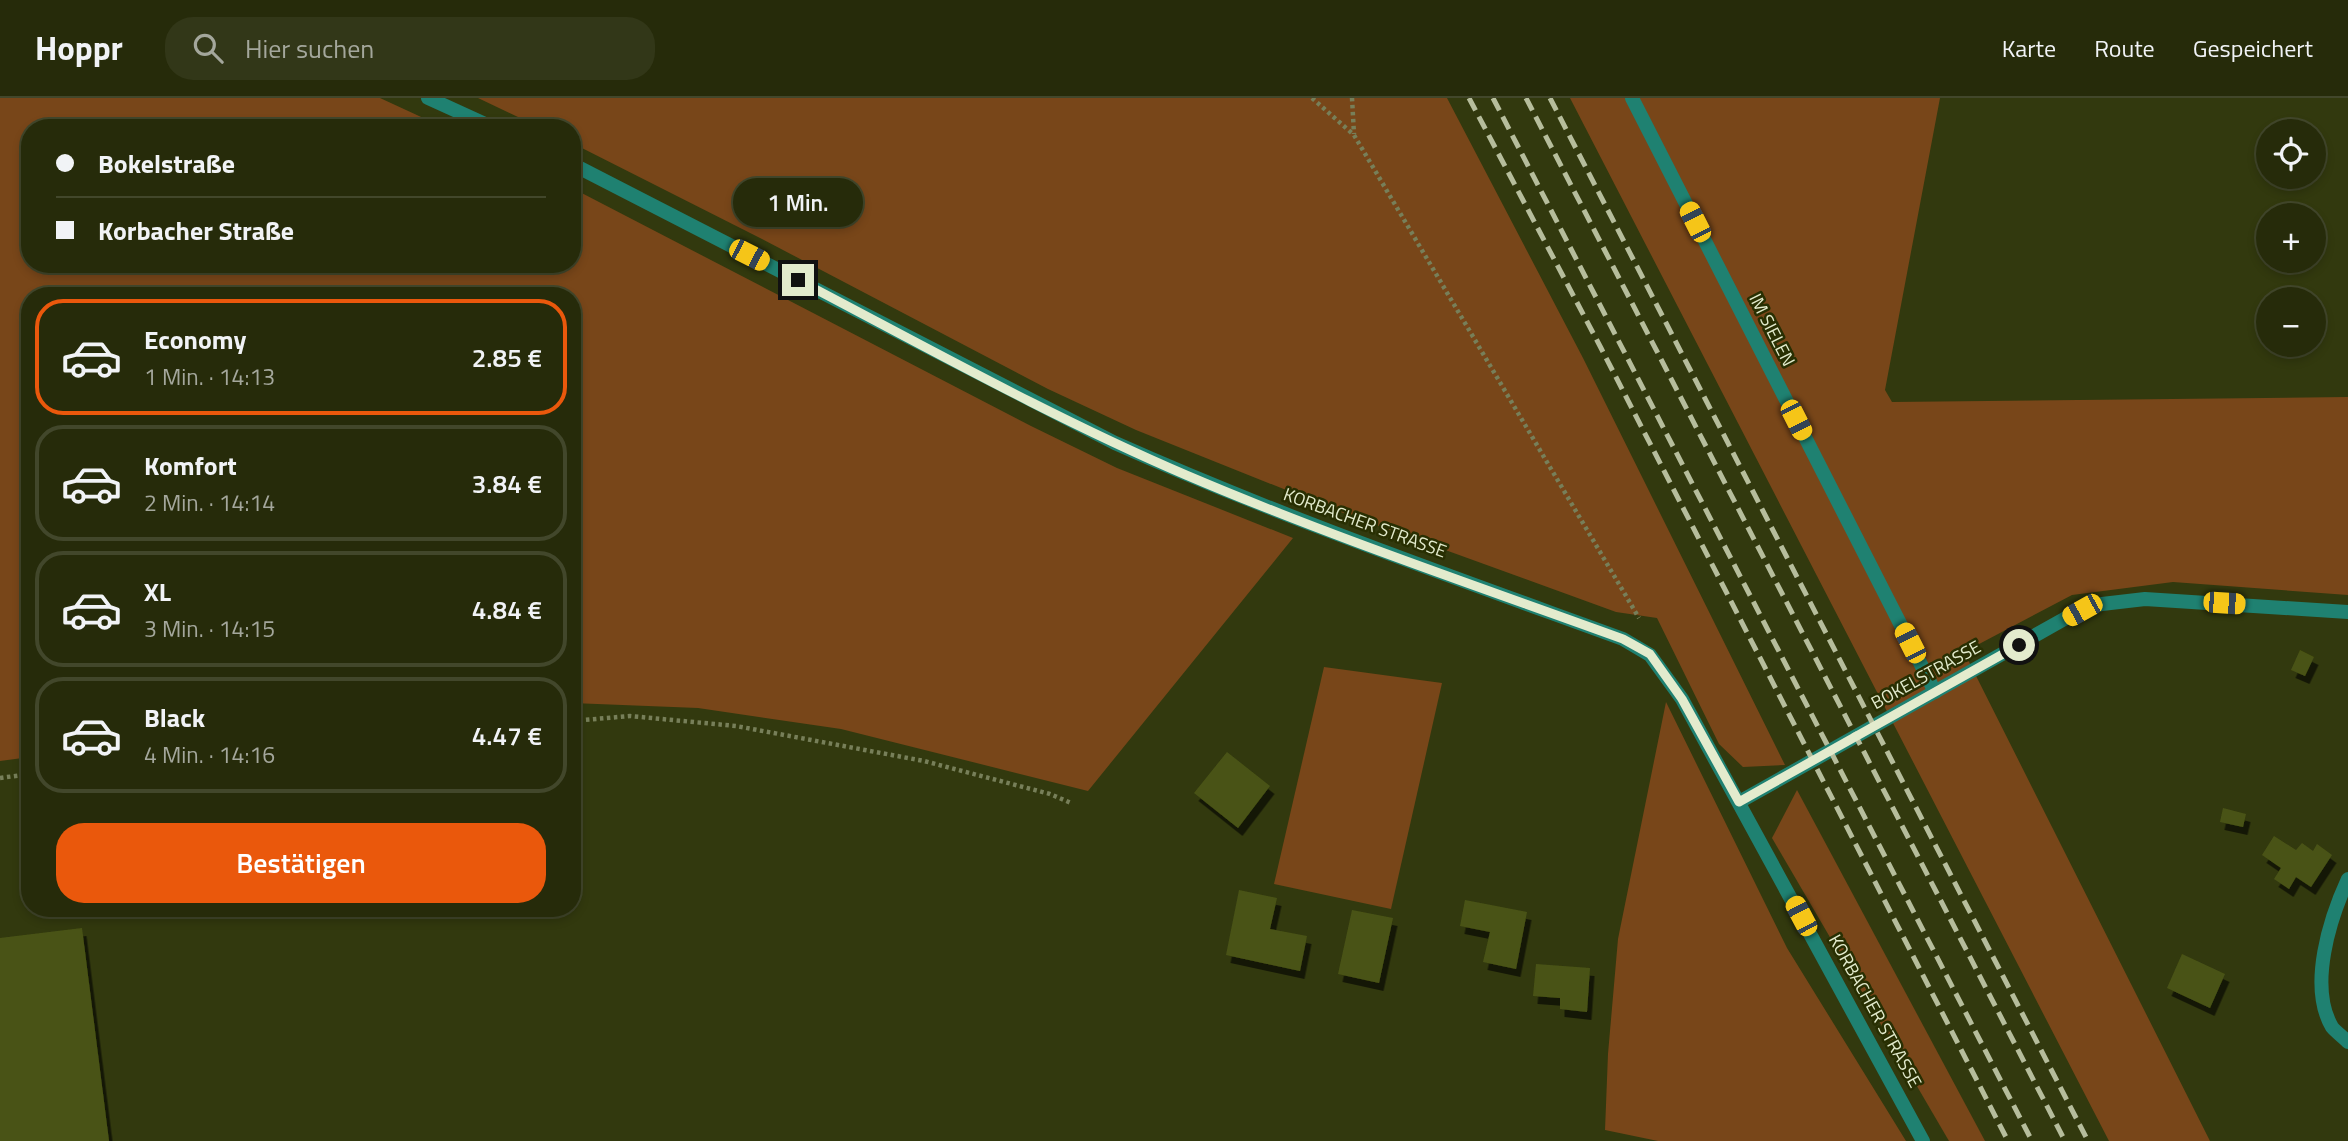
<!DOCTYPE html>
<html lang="de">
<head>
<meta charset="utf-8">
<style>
	:root { --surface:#262b0a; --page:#323718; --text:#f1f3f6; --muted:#a4a79c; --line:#42472b; --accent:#ea580c }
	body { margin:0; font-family:"Titillium Web",sans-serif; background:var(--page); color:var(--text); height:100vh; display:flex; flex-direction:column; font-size:26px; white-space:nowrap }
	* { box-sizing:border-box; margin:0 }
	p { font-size:23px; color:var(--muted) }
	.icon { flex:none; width:38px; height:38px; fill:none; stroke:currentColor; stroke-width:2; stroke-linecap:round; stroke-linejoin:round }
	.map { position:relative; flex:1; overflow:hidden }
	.panel { position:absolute; left:21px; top:189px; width:560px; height:630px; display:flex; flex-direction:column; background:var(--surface); border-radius:28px; box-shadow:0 4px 10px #0003,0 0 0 2px var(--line) }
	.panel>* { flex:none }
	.hud { position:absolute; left:21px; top:21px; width:560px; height:154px; border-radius:28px; box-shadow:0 4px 10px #0003,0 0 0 2px var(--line); display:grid; align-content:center; height:154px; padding:0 35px; background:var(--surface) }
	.controls { position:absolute; left:2256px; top:21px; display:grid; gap:14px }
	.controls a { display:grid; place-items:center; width:70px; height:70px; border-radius:50%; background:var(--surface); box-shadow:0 4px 10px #0003,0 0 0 2px var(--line); font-size:35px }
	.end { position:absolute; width:32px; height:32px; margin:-16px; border:9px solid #e3ebcd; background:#111; box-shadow:0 0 0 4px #111 }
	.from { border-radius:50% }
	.bubble { position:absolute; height:49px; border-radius:24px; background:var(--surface); box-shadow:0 4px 10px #0003,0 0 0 2px var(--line); font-size:23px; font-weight:600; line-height:49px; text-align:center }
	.car { position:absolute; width:21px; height:42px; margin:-21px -10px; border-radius:9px; box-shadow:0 0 5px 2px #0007; background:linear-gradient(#f5c518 24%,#345 0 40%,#f5c518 0 76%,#345 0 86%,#f5c518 0) }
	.hud b { display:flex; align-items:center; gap:24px; height:66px; font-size:26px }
	.hud b+b { border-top:2px solid var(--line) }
	.hud i { width:18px; height:18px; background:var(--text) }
	ul { padding:12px 0 0; list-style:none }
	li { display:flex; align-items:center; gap:21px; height:116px; margin:0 14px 10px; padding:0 21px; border:4px solid var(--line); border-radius:28px }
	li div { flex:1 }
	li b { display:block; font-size:26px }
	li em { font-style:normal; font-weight:600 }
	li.active { border-color:var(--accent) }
	li>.icon { width:63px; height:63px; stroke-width:1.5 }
	.cta { display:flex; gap:14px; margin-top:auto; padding:14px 35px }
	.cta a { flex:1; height:80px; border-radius:28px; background:var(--accent); color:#fff; font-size:28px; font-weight:600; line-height:80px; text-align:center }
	header { display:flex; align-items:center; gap:42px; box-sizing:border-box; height:98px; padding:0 35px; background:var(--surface); border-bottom:2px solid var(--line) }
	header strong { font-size:33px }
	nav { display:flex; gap:38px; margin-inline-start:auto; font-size:24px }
	.search { width:490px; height:63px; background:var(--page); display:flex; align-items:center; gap:18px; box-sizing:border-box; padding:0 24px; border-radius:28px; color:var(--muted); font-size:26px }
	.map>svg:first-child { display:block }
	.green { fill:#784619 }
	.building { fill:#495316; filter:url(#shadow) }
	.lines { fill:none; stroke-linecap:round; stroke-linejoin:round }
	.path { stroke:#777f59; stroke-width:4.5; stroke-dasharray:3.5 3.5; stroke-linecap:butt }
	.service { stroke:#1f8171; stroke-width:14 }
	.minor { stroke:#1f8171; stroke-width:14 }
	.rail { stroke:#b6bd9c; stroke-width:5; stroke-dasharray:14 7; stroke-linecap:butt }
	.route { stroke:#e3ebcd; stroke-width:9 }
	.labels { text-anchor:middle; stroke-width:5; stroke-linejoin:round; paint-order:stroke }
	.street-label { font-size:18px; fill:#e3ebcd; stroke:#282f02 }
</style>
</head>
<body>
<header>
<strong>Hoppr</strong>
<div class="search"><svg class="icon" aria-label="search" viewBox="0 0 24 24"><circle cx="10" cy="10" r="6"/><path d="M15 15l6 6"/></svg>Hier suchen</div>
<nav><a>Karte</a><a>Route</a><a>Gespeichert</a></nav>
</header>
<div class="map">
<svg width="2348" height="1043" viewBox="0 0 2348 1043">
	<defs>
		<filter id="shadow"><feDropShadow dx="4.5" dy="8" stdDeviation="0" flood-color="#0009"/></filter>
	</defs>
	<rect width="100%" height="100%" fill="#32390e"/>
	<g class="green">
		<polygon points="0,0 380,0 445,30 30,30 30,166 572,166 572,90 1031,328 1117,370 1293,440 1088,693 841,631 698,610 572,605 572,198 30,198 30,659 0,663"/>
		<polygon points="478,0 1447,0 1583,260 1785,667 1743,669 1719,646 1657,520 1616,514 1346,416 1136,332 1048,291 762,141 572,45 572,30 541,30"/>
		<polygon points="1570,0 1940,0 1885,292 1892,304 2348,299 2348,497 2173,484 2072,497 1964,554 2210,1043 2109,1043"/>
		<polygon points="1324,569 1442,585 1391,811 1274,786"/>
		<polygon points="1666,604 1787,850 1906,1043 1658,1043 1605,1032 1608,956 1618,841"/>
		<polygon points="1797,692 1985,1043 1949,1043 1772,740"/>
	</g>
	<g class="building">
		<polygon points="2300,552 2314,559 2305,578 2291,572"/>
		<polygon points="1227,654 1270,688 1238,730 1194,695"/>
		<polygon points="2223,710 2246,716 2243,729 2220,724"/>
		<polygon points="2274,738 2296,752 2302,745 2313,753 2317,746 2332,757 2311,789 2296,779 2289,791 2274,781 2281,770 2262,757"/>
		<polygon points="1239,792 1277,800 1270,831 1307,838 1300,873 1226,857"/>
		<polygon points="1465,802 1527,814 1516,871 1483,864 1490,834 1460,828"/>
		<polygon points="1352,812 1393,820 1379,885 1338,876"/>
		<polygon points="82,830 109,1043 0,1043 0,840"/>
		<polygon points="2182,856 2225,876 2210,910 2167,890"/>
		<polygon points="1536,866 1590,870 1587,914 1560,911 1560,900 1533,898"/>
	</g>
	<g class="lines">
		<g class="path">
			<polyline points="1312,0 1354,37 1639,520"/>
			<polyline points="1352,0 1354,36"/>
			<polyline points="572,623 630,618 736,628 924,663 1050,696 1071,705"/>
			<polyline points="0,680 30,676"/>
		</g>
		<path class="service" d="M 2348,781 C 2330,820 2308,888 2332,929 C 2336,934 2343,939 2348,944"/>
		<g class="minor">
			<polyline points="428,0 494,30"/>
			<polyline points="1632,0 1935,594"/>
			<path d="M 572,66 L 1115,345 C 1281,419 1453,479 1623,541 L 1650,557 L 1682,601 L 1923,1043"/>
			<polyline points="1739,704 2082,511 2102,506 2145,501 2348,514"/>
		</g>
		<g class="rail">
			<polyline points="1469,0 1601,250 2008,1043"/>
			<polyline points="1493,0 2032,1043"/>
			<polyline points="1526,0 2065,1043"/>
			<polyline points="1550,0 2088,1043"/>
		</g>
	</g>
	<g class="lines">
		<path class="route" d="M 798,182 C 926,249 1053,320 1186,377 C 1329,438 1477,488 1623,541 L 1650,556 L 1682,601 L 1739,704 L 2019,547"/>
	</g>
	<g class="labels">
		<g class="street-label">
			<text transform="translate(1772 232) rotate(63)" y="6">IM SIELEN</text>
			<text transform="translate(1365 425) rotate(20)" y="6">KORBACHER STRASSE</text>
			<text transform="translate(1926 577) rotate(-29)" y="6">BOKELSTRASSE</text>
			<text transform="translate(1875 913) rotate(61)" y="6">KORBACHER STRASSE</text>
		</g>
	</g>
</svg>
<div class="controls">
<a><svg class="icon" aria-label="locate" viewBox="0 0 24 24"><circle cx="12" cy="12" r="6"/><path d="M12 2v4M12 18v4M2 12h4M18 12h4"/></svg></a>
<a>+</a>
<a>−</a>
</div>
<i class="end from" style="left:2019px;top:547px"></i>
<i class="end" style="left:798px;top:182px"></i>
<div class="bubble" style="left:733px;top:80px;width:130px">1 Min.</div>
<i class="car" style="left:1695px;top:124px;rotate:333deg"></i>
<i class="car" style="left:749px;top:157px;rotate:117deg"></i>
<i class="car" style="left:1796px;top:322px;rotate:153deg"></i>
<i class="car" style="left:2224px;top:505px;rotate:94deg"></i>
<i class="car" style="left:2082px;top:512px;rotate:241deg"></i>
<i class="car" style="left:1910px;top:545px;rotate:333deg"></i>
<i class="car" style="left:1801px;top:818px;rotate:332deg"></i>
<div class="hud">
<b><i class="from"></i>Bokelstraße</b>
<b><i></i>Korbacher Straße</b>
</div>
<section class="panel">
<ul>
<li class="active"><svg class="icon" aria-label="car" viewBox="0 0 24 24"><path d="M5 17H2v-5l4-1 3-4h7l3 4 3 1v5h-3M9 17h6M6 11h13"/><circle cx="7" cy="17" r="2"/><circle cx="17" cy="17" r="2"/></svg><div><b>Economy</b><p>1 Min. · 14:13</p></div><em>2.85 €</em></li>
<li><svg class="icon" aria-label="car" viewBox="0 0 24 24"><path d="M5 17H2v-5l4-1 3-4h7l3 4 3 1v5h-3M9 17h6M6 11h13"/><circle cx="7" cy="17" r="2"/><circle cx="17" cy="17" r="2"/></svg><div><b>Komfort</b><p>2 Min. · 14:14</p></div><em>3.84 €</em></li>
<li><svg class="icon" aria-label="car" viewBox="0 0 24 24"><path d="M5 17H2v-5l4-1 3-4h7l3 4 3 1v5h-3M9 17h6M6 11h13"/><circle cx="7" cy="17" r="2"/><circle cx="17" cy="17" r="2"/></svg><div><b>XL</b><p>3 Min. · 14:15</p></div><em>4.84 €</em></li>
<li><svg class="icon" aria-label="car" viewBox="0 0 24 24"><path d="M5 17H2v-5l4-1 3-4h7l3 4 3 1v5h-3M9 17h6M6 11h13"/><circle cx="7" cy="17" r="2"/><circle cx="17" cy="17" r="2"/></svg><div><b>Black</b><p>4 Min. · 14:16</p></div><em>4.47 €</em></li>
</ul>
<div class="cta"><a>Bestätigen</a></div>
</section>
</div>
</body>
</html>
